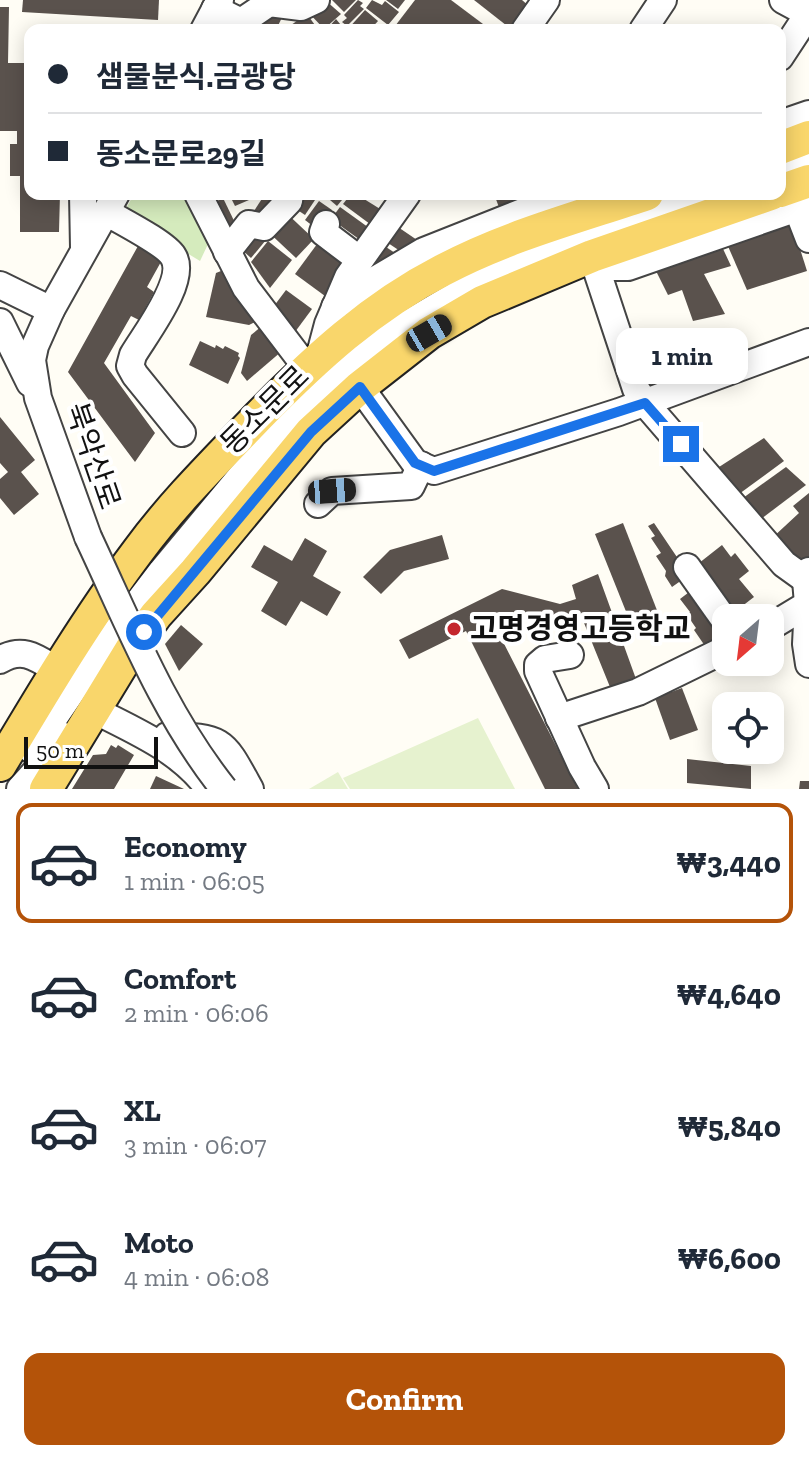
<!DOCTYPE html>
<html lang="en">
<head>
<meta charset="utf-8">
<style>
	:root { --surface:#fff; --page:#f6f6f7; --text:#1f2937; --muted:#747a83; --line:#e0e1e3; --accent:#b45309 }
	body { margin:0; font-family:"Zilla Slab","Noto Sans KR",serif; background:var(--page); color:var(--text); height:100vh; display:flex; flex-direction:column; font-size:30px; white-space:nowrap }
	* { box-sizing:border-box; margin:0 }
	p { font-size:26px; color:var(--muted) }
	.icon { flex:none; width:44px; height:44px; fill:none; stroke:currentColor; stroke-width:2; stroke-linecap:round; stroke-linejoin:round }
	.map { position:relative; height:789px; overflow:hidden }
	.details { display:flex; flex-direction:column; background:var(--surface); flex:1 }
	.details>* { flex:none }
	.top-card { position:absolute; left:24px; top:24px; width:762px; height:176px; border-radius:16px; box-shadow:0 4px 20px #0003; display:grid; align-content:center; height:176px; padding:0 24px; background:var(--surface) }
	.needle { width:52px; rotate:208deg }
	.buttons { position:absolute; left:712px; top:604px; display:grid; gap:16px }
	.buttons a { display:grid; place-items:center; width:72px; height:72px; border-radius:16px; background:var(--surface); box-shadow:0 4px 20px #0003; font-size:40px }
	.scale { position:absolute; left:24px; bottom:20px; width:134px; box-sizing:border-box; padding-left:8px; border:4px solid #111; border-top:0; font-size:22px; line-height:28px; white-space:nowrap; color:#111; -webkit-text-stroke:6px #fff; paint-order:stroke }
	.end { position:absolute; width:36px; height:36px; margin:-18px; border:10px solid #1a73e8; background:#fff; box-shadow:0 0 0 4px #fff }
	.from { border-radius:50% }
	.bubble { position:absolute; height:56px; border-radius:16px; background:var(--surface); box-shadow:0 4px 20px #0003; font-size:26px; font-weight:800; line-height:56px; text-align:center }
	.car { position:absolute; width:24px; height:48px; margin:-24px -12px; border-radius:10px; box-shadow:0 0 6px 2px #0007; background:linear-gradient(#222 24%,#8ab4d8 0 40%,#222 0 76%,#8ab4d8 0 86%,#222 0) }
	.top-card b { display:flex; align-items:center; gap:28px; height:76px; font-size:30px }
	.top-card b+b { border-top:2px solid var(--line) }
	.top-card i { width:20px; height:20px; background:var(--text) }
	ul { padding:14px 0 0; list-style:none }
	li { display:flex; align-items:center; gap:24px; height:120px; margin:0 16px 12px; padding:0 8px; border:4px solid transparent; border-radius:16px }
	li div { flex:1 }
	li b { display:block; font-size:30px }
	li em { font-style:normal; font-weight:800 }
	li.selected { border-color:var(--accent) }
	li>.icon { width:72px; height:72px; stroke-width:1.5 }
	.primary-button { display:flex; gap:16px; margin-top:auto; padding:16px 24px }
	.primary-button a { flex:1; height:92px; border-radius:16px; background:var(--accent); color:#fff; font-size:32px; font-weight:800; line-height:92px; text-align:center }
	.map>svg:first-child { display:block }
	.green { fill:#d5ebbd }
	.pitch { fill:#e6f2cf }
	.building { fill:#5a524d }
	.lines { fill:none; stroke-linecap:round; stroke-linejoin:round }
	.minor-casing { stroke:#444; stroke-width:30 }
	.major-casing { stroke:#222; stroke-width:36 }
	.minor { stroke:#fff; stroke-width:26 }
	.major { stroke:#f9d66b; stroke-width:32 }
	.minor-bridge-casing { stroke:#444; stroke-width:30; stroke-linecap:butt }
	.minor-bridge { stroke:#fff; stroke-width:26 }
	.route { stroke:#1a73e8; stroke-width:10 }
	.poi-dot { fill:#c4262e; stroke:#fff; stroke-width:3 }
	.labels { text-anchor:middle; stroke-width:8; stroke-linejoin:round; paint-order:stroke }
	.street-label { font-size:30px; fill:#111; stroke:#fff }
	.poi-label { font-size:30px; font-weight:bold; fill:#111; stroke:#fff; text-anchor:start }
</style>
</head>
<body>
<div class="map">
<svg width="809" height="789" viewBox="0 0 809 789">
	<rect width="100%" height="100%" fill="#fffdf5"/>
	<polygon class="green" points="134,194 187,194 209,242 200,261 123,214"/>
	<g class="pitch">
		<polygon points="478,718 515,789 350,789 343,778"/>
		<polygon points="338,772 348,789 309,789"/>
	</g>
	<g class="building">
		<polygon points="23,0 159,0 158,20 22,12"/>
		<polygon points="325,0 341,14 324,29 308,12"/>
		<polygon points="332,0 356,0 344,12"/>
		<polygon points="358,0 363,3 360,6 364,9 347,26 342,22 347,18 344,15"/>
		<polygon points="372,0 382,5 385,1 399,12 388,25 366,8"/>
		<polygon points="386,0 405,0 398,9"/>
		<polygon points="415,0 451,0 487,27 485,30 392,30"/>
		<polygon points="474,0 522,0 529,6 511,29"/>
		<polygon points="0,7 9,7 8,63 30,63 30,194 60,194 59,232 20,232 20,176 10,176 10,144 17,144 17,131 0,131"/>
		<polygon points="286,9 276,30 263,27 255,17"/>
		<polygon points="365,10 378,21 370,30 347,30"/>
		<polygon points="307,14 317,28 294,30 291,25"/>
		<polygon points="336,19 345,30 326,30"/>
		<polygon points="229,194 263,194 235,206"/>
		<polygon points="265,194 278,194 267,219 254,211"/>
		<polygon points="296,194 319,194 305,215 290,205"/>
		<polygon points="323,194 347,194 337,206"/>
		<polygon points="351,194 356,194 385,212 374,227 343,204"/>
		<polygon points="494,194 542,194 500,210"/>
		<polygon points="223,198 239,231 229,236 213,203"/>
		<polygon points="319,201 332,210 318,230 305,220"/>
		<polygon points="340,207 372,230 363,242 331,219"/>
		<polygon points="282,209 314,239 296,258 264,228"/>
		<polygon points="790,217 807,271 747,290 724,237"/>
		<polygon points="395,225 420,242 406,255 385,241"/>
		<polygon points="250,227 266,240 251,258 241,249"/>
		<polygon points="323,236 349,264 325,296 295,274"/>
		<polygon points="718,238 731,266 704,274 725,314 693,321 682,290 668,295 653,265"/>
		<polygon points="268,241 292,260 270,288 251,262"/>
		<polygon points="383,245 404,259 376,265 372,262"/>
		<polygon points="138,246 162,260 147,287 154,292 139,320 131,316 104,363 155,433 135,462 68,372"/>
		<polygon points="226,269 255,322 249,325 206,317 216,273"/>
		<polygon points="286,290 312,309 295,332 271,310"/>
		<polygon points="262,326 282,351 247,381 241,373 251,335"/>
		<polygon points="200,341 215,348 216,345 223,349 225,346 239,353 238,356 240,358 228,384 189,365"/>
		<polygon points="0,417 35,460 21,472 39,494 14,515 0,498 0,479 8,472 0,463"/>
		<polygon points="764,438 784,461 739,494 719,467"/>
		<polygon points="786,467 806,485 761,519 743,498"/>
		<polygon points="809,493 809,558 799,566 771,539 799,513 793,506"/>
		<polygon points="623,523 660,618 633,629 595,534"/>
		<polygon points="654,523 689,575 672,587 665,576 666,571 656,556 661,553 651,538 655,536 648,526"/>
		<polygon points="442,535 449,559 404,571 381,594 363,577 390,550"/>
		<polygon points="305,538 327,551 313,576 341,592 327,616 301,601 286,626 261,611 278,582 251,567 264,545 292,561"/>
		<polygon points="722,545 731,557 735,553 749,571 739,579 754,597 741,607 744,611 735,618 694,567"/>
		<polygon points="598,574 636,679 610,687 580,613 558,621 522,614 519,632 505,629 507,617 494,624 578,789 545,789 466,631 409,659 399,640 502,589 560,604 576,599 572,585"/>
		<polygon points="697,586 726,631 705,646 694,630 696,628 687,615 690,612 680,599"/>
		<polygon points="181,625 203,644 179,671 165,644"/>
		<polygon points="682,688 698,730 670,740 655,698"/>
		<polygon points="111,745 116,748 118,745 134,755 114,789 72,789 93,755 106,754"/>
		<polygon points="687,759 751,766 751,789 687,783"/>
		<polygon points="156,776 184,789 150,789"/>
		<polygon points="800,781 809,781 809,789 799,789"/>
	</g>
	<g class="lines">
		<g class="minor-casing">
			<g id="minor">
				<polyline points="783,0 809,14"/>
				<polyline points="215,9 241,22 269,3 301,7 316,0"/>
				<polyline points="204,30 220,0"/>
				<polyline points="525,30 546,0"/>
				<polyline points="643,30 663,0"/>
				<polyline points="780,57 809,13"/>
				<polyline points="780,124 809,114"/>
				<polyline points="780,167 809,156"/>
				<polyline points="83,194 84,248"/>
				<polyline points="198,194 246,288 306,367"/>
				<polyline points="797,208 809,239"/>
				<path d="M 106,212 C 121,221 165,243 173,256 C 188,279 146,333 133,355 L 130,366 L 135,375 L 182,433"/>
				<polyline points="326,224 323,232 360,260"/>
				<polyline points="227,252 249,224 264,227 289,201 290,194"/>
				<polyline points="592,256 636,389 645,403 784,564 809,582"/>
				<polyline points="592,256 610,267 628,267 809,204"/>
				<polyline points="0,285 51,310"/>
				<polyline points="335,307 375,280 424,251 568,194"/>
				<polyline points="0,322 30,383"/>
				<polyline points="320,354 328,324 348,277 407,194"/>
				<polyline points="360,387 415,463 434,471 619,412 809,342"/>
				<polyline points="318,504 332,491 411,486 421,465"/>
				<polyline points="88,537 38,398 32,360 35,346 51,310 116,194"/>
				<polyline points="687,567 726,622"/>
				<polyline points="808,604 806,644 809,664"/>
				<polyline points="770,627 808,604 806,580 809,571"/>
				<polyline points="570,655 545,659 538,665 538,671 582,767 595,789"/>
				<path d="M 0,660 C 23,646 37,658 58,671"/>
				<path d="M 94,710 C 135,731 181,750 209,789"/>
				<polyline points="559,718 638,692 726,649"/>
				<path d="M 167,736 C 224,737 223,740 250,789"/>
				<polyline points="32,750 91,664 162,571 241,476 312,399 387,336 490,275 704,194"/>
				<polyline points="20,789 47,759 61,735"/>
			</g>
		</g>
		<g class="major-casing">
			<g id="major">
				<polyline points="780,148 809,137"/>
				<polyline points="780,191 809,181"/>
				<path d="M 0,765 C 43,693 87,619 138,551 C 174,502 217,460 259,416 C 315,359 371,307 443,270 C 507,236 579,217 647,194"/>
				<polyline points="46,789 132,648 156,615 195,572 311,432 360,387 429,333 482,302 592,256 771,194"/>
			</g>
		</g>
		<use href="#minor" class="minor"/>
		<use href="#major" class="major"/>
		<g class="minor-bridge-casing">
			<path id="minor-bridge" d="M 88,537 C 129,624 164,714 224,789"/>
		</g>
		<use href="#minor-bridge" class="minor-bridge"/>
	</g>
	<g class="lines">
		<polyline class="route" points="144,632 311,432 360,387 415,463 434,471 645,403 681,444"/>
	</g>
	<circle class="poi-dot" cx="454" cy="629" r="8"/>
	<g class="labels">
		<g class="street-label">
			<text transform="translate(265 410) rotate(-45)" y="10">동소문로</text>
			<text transform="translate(93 456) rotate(71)" y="10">북악산로</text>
		</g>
		<g class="poi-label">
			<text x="470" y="639">고명경영고등학교</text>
		</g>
	</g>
</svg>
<div class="buttons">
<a><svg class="needle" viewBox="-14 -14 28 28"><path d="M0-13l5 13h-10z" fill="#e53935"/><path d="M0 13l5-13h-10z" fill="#747a83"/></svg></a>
<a><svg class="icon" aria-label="locate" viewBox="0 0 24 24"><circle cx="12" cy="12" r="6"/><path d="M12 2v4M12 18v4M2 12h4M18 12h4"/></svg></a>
</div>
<div class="scale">50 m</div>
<i class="end from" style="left:144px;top:632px"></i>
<i class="end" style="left:681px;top:444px"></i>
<div class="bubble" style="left:616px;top:328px;width:132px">1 min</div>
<i class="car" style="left:429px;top:333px;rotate:60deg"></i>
<i class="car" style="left:332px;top:491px;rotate:86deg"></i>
<div class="top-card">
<b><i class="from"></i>샘물분식.금광당</b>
<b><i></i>동소문로29길</b>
</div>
</div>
<section class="details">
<ul>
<li class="selected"><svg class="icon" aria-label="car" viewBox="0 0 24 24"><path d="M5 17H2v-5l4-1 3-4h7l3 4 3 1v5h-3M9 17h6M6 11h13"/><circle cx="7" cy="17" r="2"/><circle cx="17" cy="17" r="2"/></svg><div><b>Economy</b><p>1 min · 06:05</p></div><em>₩3,440</em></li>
<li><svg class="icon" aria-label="car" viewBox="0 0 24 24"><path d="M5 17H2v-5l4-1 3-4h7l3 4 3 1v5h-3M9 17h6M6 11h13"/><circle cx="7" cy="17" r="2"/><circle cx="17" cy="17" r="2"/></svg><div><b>Comfort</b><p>2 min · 06:06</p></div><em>₩4,640</em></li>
<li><svg class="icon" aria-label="car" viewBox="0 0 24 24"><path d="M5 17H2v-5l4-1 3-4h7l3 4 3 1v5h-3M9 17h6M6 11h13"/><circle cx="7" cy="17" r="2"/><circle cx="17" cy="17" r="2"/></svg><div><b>XL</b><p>3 min · 06:07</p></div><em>₩5,840</em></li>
<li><svg class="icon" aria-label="car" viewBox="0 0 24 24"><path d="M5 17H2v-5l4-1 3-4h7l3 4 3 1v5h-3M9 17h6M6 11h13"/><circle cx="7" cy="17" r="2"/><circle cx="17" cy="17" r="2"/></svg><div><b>Moto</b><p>4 min · 06:08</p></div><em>₩6,600</em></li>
</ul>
<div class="primary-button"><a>Confirm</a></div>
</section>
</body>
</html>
